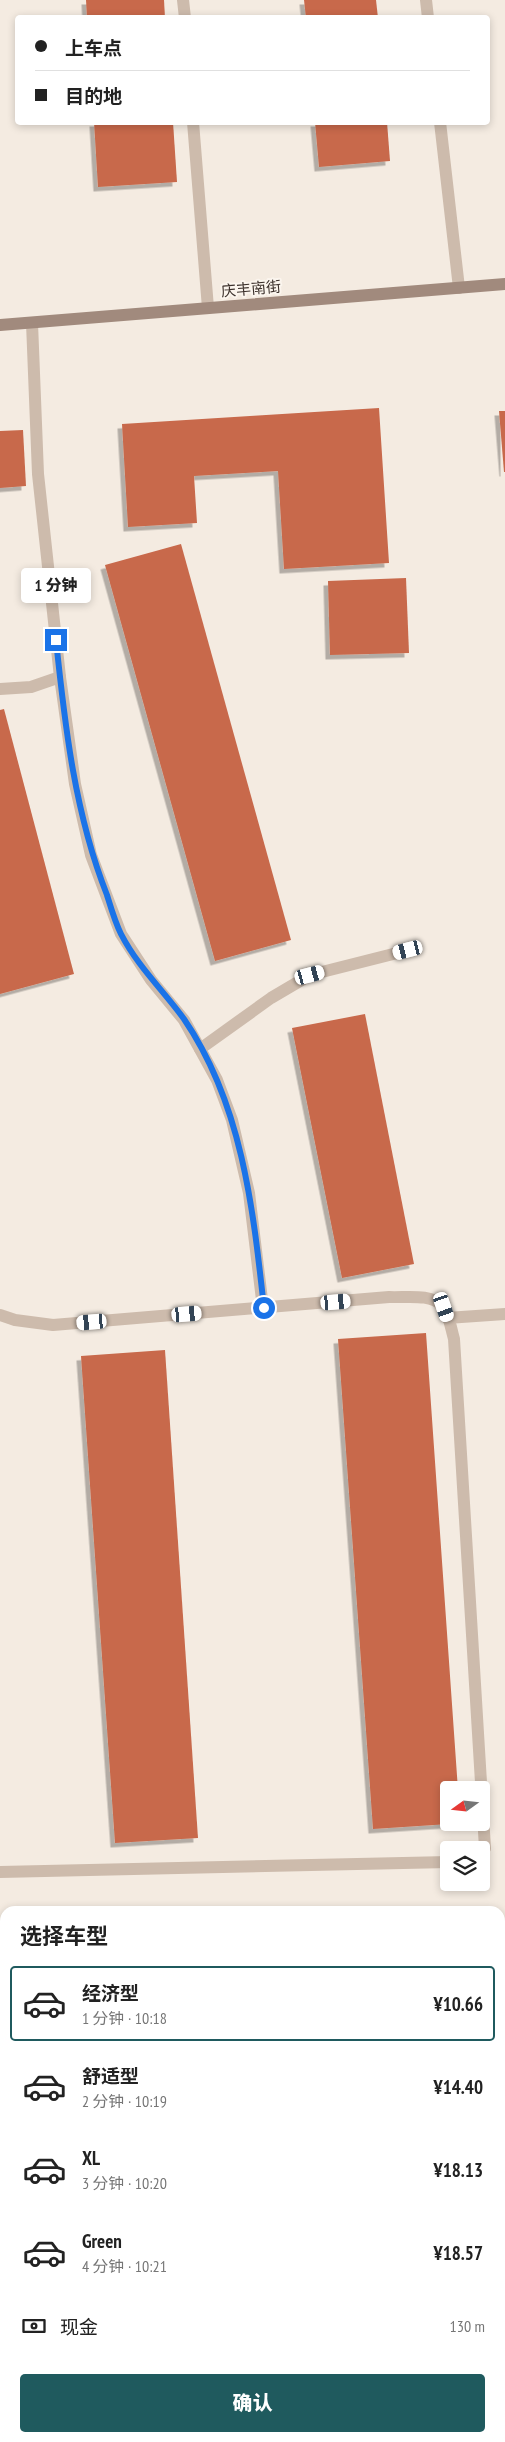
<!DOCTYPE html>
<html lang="zh">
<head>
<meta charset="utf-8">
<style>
	:root { --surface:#fff; --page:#f2f2f2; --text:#222; --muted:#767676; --line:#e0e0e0; --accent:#1f5a5e }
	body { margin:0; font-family:"PT Sans Narrow","Noto Sans SC",sans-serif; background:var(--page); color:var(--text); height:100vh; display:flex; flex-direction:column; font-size:19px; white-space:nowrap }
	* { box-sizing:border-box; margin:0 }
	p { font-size:16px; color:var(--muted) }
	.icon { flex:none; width:28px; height:28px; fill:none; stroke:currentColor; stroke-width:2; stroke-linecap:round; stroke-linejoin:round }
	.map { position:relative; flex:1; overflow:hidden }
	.side { position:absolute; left:0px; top:1906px; width:505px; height:536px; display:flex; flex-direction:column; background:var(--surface); border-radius:15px 15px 0 0; box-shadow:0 2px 8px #0003 }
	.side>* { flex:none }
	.hud { position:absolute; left:15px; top:15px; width:475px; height:110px; border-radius:5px; box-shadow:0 2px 8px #0003; display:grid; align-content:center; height:110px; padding:0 20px; background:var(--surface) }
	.needle { width:32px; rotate:255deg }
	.buttons { position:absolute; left:440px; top:1781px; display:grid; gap:10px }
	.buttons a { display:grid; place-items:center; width:50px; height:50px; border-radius:5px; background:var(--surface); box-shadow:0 2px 8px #0003; font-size:25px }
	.end { position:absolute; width:22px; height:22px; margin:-11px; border:6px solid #1a73e8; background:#fff; box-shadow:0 0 0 2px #fff }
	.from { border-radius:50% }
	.bubble { position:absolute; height:35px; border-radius:5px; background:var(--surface); box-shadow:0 2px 8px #0003; font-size:16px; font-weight:800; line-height:35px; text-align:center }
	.car { position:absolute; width:15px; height:30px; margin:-15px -8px; border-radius:6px; box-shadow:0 0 4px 1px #0007; background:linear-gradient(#fff 24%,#345 0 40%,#fff 0 76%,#345 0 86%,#fff 0) }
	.hud b { display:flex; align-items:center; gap:18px; height:48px; font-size:19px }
	.hud b+b { border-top:1px solid var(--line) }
	.hud i { width:12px; height:12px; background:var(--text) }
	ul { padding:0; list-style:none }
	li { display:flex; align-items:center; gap:15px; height:75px; margin:0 10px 8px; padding:0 10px; border:2px solid transparent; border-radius:5px }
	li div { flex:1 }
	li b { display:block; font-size:19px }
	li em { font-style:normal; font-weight:800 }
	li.selected { border-color:var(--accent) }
	li>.icon { width:45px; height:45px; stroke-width:1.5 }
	h2 { padding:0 20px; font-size:22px; line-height:60px }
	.pay { display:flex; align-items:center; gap:12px; height:55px; padding:0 20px; font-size:19px }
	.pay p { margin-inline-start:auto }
	.action { display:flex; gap:10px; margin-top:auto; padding:10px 20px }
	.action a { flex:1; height:58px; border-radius:5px; background:var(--accent); color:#fff; font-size:20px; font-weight:800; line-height:58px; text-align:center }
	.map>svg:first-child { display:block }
	.building { fill:#c8694b; filter:url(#shadow) }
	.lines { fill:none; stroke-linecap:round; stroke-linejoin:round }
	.lane { stroke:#cdbbac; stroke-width:12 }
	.street { stroke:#cdbbac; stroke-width:12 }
	.secondary { stroke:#a18a7d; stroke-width:12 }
	.primary { stroke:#7d675c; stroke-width:12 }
	.route { stroke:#1a73e8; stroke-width:6 }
	.labels { text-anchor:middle; stroke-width:4; stroke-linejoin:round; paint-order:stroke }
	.street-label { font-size:15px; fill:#3b302b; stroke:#fbf5ee }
</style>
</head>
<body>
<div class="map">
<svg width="505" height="2442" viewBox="0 0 505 2442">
	<defs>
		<filter id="shadow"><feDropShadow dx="-4.5" dy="4.5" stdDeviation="0" flood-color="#0004"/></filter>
	</defs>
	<rect width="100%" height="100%" fill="#f4ebe1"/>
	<g class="building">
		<polygon points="86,0 164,0 165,18 87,18"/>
		<polygon points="304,0 376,0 378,18 306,18"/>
		<polygon points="94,122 173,122 177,182 98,187"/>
		<polygon points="315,122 387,122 390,161 319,167"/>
		<polygon points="379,408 389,563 284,569 278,471 194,476 197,523 128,527 122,424"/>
		<polygon points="499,411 505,411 505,472 504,472"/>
		<polygon points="23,430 26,486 0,488 0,431"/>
		<polygon points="181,544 291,940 215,961 105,565"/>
		<polygon points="406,578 409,653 330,655 328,581"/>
		<polygon points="4,709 74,974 0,994 0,710"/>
		<polygon points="365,1014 414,1264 342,1278 292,1028"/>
		<polygon points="426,1333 458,1790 449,1790 449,1824 373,1829 338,1339"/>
		<polygon points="165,1350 198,1838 115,1843 81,1356"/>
	</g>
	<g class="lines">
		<g class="lane">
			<polyline points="183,0 185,18"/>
			<polyline points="426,0 428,18"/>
			<polyline points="193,122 208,308"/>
			<polyline points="440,122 459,288"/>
			<polyline points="32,323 38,474 60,677 75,784 91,855 121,934 151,980 184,1020 217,1080 232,1120 249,1193 263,1308"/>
			<polyline points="0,689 31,687 60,677"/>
			<polyline points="200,1049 271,998 310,975 409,950"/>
			<path d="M 0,1315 L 15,1320 L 53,1325 L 389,1297 C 405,1298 431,1293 442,1306 C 449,1313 451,1329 454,1339 L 485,1848 L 481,1850"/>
			<polyline points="447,1318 505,1314"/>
			<polyline points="0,1872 449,1862"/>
		</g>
		<g class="street">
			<polyline points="500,2276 505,2276"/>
			<polyline points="0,2292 5,2292"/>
		</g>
		<polyline class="secondary" points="0,325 505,284"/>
		<g class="primary">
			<polyline points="500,2357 505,2357"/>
			<polyline points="0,2372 5,2372"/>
		</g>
	</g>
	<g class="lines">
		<path class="route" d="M 56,640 C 65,727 75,814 107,895 C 111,908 115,922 121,934 C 138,967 163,990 184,1019 C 242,1104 253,1208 264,1308"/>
	</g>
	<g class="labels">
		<g class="street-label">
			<text transform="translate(251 289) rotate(-5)" y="5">庆丰南街</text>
		</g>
	</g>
</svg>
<div class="buttons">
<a><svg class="needle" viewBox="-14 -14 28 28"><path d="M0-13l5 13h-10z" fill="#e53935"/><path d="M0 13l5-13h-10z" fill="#767676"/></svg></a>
<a><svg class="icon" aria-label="layers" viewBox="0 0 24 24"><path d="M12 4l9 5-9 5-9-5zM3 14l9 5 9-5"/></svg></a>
</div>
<i class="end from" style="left:264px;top:1308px"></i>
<i class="end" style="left:56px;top:640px"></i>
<div class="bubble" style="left:21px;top:568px;width:70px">1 分钟</div>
<i class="car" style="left:408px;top:950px;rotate:256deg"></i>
<i class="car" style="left:310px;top:975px;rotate:75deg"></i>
<i class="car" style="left:336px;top:1302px;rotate:85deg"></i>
<i class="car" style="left:444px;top:1307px;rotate:161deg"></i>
<i class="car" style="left:187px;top:1314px;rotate:85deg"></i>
<i class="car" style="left:92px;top:1322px;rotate:265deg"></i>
<div class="hud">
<b><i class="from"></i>上车点</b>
<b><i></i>目的地</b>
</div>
<section class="side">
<h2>选择车型</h2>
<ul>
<li class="selected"><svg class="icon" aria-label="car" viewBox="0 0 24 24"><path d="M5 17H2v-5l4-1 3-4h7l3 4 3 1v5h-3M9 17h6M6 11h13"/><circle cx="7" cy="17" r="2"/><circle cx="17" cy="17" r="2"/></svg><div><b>经济型</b><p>1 分钟 · 10:18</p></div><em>¥10.66</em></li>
<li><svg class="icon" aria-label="car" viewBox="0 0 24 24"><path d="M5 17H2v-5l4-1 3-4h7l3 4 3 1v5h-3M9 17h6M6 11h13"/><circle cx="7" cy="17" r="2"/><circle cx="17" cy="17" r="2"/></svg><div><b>舒适型</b><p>2 分钟 · 10:19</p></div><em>¥14.40</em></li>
<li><svg class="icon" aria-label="car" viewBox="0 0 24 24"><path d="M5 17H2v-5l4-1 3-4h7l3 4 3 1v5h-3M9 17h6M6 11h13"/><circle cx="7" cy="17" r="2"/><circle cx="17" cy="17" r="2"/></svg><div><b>XL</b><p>3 分钟 · 10:20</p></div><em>¥18.13</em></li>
<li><svg class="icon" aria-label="car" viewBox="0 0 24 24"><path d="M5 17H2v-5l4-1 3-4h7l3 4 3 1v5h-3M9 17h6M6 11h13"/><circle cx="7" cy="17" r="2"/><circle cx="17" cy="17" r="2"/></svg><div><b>Green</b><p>4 分钟 · 10:21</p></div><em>¥18.57</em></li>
</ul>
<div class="pay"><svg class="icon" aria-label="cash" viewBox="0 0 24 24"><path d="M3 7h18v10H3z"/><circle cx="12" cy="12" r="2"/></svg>现金<p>130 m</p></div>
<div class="action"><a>确认</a></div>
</section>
</div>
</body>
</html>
